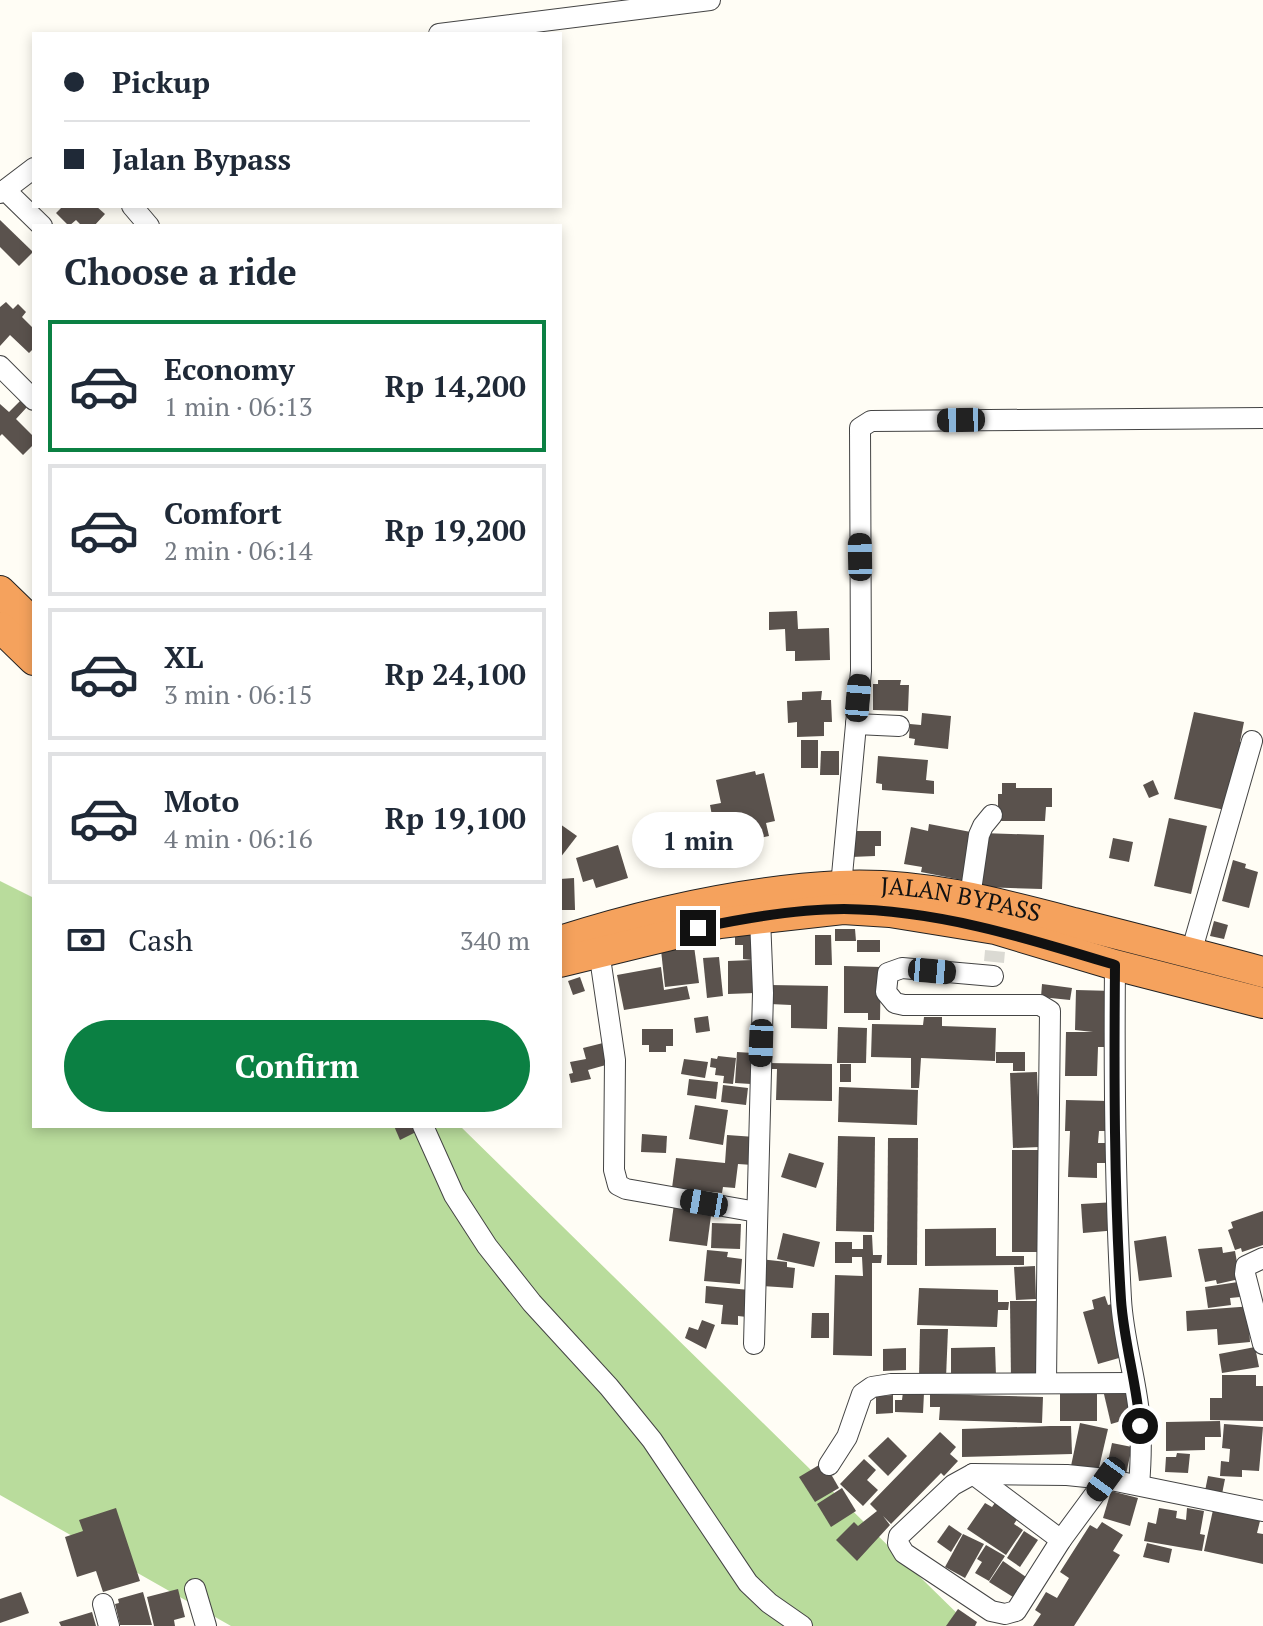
<!DOCTYPE html>
<html lang="en">
<head>
<meta charset="utf-8">
<style>
	:root { --surface:#fff; --page:#f6f6f7; --text:#1f2937; --muted:#747a83; --line:#e0e1e3; --accent:#0b8043 }
	body { margin:0; font-family:"PT Serif",serif; background:var(--page); color:var(--text); height:100vh; display:flex; flex-direction:column; font-size:30px; white-space:nowrap }
	* { box-sizing:border-box; margin:0 }
	p { font-size:26px; color:var(--muted) }
	.icon { flex:none; width:44px; height:44px; fill:none; stroke:currentColor; stroke-width:2; stroke-linecap:round; stroke-linejoin:round }
	.map { position:relative; flex:1; overflow:hidden }
	.panel { position:absolute; left:32px; top:224px; width:530px; height:904px; display:flex; flex-direction:column; background:var(--surface); border-radius:0px; box-shadow:0 4px 12px #0003 }
	.panel>* { flex:none }
	.guide { position:absolute; left:32px; top:32px; width:530px; height:176px; border-radius:0px; box-shadow:0 4px 12px #0003; display:grid; align-content:center; height:176px; padding:0 32px; background:var(--surface) }
	.end { position:absolute; width:36px; height:36px; margin:-18px; border:10px solid #111; background:#fff; box-shadow:0 0 0 4px #fff }
	.from { border-radius:50% }
	.bubble { position:absolute; height:56px; border-radius:28px; background:var(--surface); box-shadow:0 4px 12px #0003; font-size:26px; font-weight:700; line-height:56px; text-align:center }
	.car { position:absolute; width:24px; height:48px; margin:-24px -12px; border-radius:10px; box-shadow:0 0 6px 2px #0007; background:linear-gradient(#222 24%,#8ab4d8 0 40%,#222 0 76%,#8ab4d8 0 86%,#222 0) }
	.guide b { display:flex; align-items:center; gap:28px; height:76px; font-size:30px }
	.guide b+b { border-top:2px solid var(--line) }
	.guide i { width:20px; height:20px; background:var(--text) }
	ul { padding:0; list-style:none }
	li { display:flex; align-items:center; gap:24px; height:132px; margin:0 16px 12px; padding:0 16px; border:4px solid var(--line); border-radius:0px }
	li div { flex:1 }
	li b { display:block; font-size:30px }
	li em { font-style:normal; font-weight:700 }
	li.on { border-color:var(--accent) }
	li>.icon { width:72px; height:72px; stroke-width:1.5 }
	h2 { padding:0 32px; font-size:36px; line-height:96px }
	.pay { display:flex; align-items:center; gap:20px; height:88px; padding:0 32px; font-size:30px }
	.pay p { margin-inline-start:auto }
	.button { display:flex; gap:16px; margin-top:auto; padding:16px 32px }
	.button a { flex:1; height:92px; border-radius:48px; background:var(--accent); color:#fff; font-size:32px; font-weight:700; line-height:92px; text-align:center }
	.map>svg:first-child { display:block }
	.forest { fill:#b9dc9c }
	.building { fill:#5a524d }
	.lines { fill:none; stroke-linecap:round; stroke-linejoin:round }
	.minor-tunnel { stroke:#dbdad3; stroke-width:20; stroke-dasharray:20 10; stroke-linecap:butt }
	.minor-casing { stroke:#444; stroke-width:22 }
	.highway-casing { stroke:#222; stroke-width:32 }
	.minor { stroke:#fff; stroke-width:20 }
	.highway { stroke:#f5a25d; stroke-width:30 }
	.route { stroke:#111; stroke-width:10 }
	.labels { text-anchor:middle; stroke-width:8; stroke-linejoin:round; paint-order:stroke }
	.street-label { font-size:24px; fill:#111; stroke:#fff }
</style>
</head>
<body>
<div class="map">
<svg width="1263" height="1626" viewBox="0 0 1263 1626">
	<rect width="100%" height="100%" fill="#fffdf5"/>
	<polygon class="forest" points="0,881 34,898 34,1126 460,1126 970,1626 231,1626 0,1495"/>
	<g class="building">
		<polygon points="63,206 96,206 105,214 94,226 82,226 76,220 69,226 56,213"/>
		<polygon points="0,220 33,252 19,266 0,247"/>
		<polygon points="6,302 13,309 18,304 26,312 22,317 34,329 34,348 29,353 10,335 0,346 0,307"/>
		<polygon points="20,401 27,407 16,419 34,437 34,444 23,455 2,434 0,436 0,404 9,412"/>
		<polygon points="797,611 798,629 829,628 830,660 795,661 795,651 786,651 785,629 769,630 769,612"/>
		<polygon points="878,680 901,680 900,685 909,685 908,711 873,710 873,684 878,684"/>
		<polygon points="822,691 821,700 831,700 832,722 824,722 824,736 797,737 797,722 788,723 787,701 802,700 802,692"/>
		<polygon points="1194,712 1244,722 1240,742 1244,742 1225,810 1174,799"/>
		<polygon points="922,713 951,716 948,749 914,745 915,739 909,738 910,724 921,725"/>
		<rect x="801" y="740" width="17" height="28"/>
		<polygon points="821,751 839,751 839,775 820,775"/>
		<polygon points="878,756 928,760 926,780 934,781 934,794 882,790 882,784 876,783"/>
		<polygon points="755,771 756,775 764,773 775,821 766,823 769,836 730,845 724,819 713,821 710,805 721,803 716,780"/>
		<polygon points="1153,780 1159,794 1149,798 1143,785"/>
		<polygon points="1002,783 1016,783 1016,788 1052,788 1052,807 1046,807 1045,821 1001,821 1002,814 998,814 998,794 1002,794"/>
		<polygon points="1169,818 1207,826 1191,894 1154,886"/>
		<polygon points="560,824 577,836 560,858"/>
		<polygon points="929,824 976,833 967,881 921,872 922,867 904,864 911,827 928,831"/>
		<polygon points="850,831 881,831 881,846 875,846 875,856 851,857"/>
		<polygon points="982,833 1044,835 1042,889 980,887"/>
		<polygon points="1113,838 1133,842 1129,862 1109,858"/>
		<polygon points="618,845 628,878 596,888 593,879 583,882 576,858"/>
		<polygon points="1233,860 1246,864 1245,868 1258,872 1249,908 1222,901"/>
		<polygon points="574,878 575,910 560,910 560,879"/>
		<polygon points="1214,921 1228,925 1224,939 1210,936"/>
		<polygon points="835,929 855,929 856,941 835,941"/>
		<polygon points="759,930 755,993 728,994 728,961 752,960 743,959 743,945 735,945 735,933"/>
		<polygon points="815,935 831,935 832,965 815,965"/>
		<rect x="857" y="940" width="23" height="12"/>
		<polygon points="694,946 699,983 665,987 661,950"/>
		<polygon points="719,957 723,996 707,998 703,958"/>
		<polygon points="844,966 881,967 880,1020 868,1020 868,1013 844,1013"/>
		<polygon points="661,967 664,990 687,986 690,999 624,1010 617,975"/>
		<polygon points="580,977 585,991 573,995 568,981"/>
		<polygon points="1042,984 1072,988 1070,1000 1041,997"/>
		<polygon points="770,985 828,986 827,1029 791,1028 791,1005 770,1004"/>
		<polygon points="1076,990 1114,991 1111,1047 1098,1047 1097,1076 1065,1076 1066,1032 1093,1032 1075,1030"/>
		<polygon points="708,1016 710,1031 696,1033 694,1018"/>
		<polygon points="924,1017 942,1017 942,1026 996,1028 995,1061 921,1058 919,1088 911,1088 911,1058 871,1057 872,1024 923,1025"/>
		<polygon points="838,1027 867,1028 866,1063 837,1063"/>
		<polygon points="642,1029 673,1029 673,1046 666,1046 666,1052 649,1052 649,1045 642,1045"/>
		<polygon points="607,1042 613,1063 588,1070 591,1079 571,1083 569,1074 573,1073 570,1062 586,1059 583,1048"/>
		<polygon points="737,1052 753,1053 751,1084 735,1083"/>
		<polygon points="996,1052 1025,1052 1025,1071 1013,1071 1013,1063 996,1063"/>
		<polygon points="718,1056 736,1058 733,1084 723,1083 724,1076 715,1075 716,1068 710,1067 711,1058 717,1059"/>
		<polygon points="684,1059 708,1062 705,1078 681,1074"/>
		<polygon points="768,1063 832,1064 832,1101 776,1100 777,1069 768,1069"/>
		<rect x="840" y="1064" width="11" height="18"/>
		<polygon points="1037,1072 1040,1147 1013,1148 1010,1073"/>
		<polygon points="689,1079 718,1082 716,1099 687,1095"/>
		<polygon points="723,1085 748,1088 746,1105 721,1102"/>
		<polygon points="839,1087 918,1090 917,1125 838,1122"/>
		<polygon points="1066,1100 1109,1101 1108,1131 1099,1131 1098,1143 1105,1143 1105,1163 1097,1163 1097,1178 1068,1177 1070,1131 1065,1131"/>
		<polygon points="695,1105 728,1110 723,1145 689,1139"/>
		<polygon points="394,1126 415,1126 418,1131 400,1140"/>
		<polygon points="642,1134 667,1136 666,1153 641,1152"/>
		<polygon points="727,1135 755,1137 753,1165 738,1164 735,1188 723,1187 722,1193 672,1188 676,1158 725,1163"/>
		<polygon points="838,1136 875,1137 874,1232 836,1231"/>
		<polygon points="888,1138 918,1138 917,1265 887,1265"/>
		<rect x="1012" y="1150" width="31" height="102"/>
		<polygon points="789,1153 824,1163 816,1188 781,1177"/>
		<polygon points="1116,1202 1118,1230 1083,1233 1081,1204"/>
		<polygon points="674,1204 712,1208 707,1246 669,1241"/>
		<polygon points="1263,1211 1263,1245 1242,1252 1241,1248 1235,1250 1228,1230 1233,1228 1231,1222"/>
		<polygon points="712,1223 741,1224 740,1249 711,1248"/>
		<polygon points="996,1228 996,1256 1024,1256 1024,1265 925,1266 925,1229"/>
		<polygon points="783,1233 820,1242 814,1267 777,1259"/>
		<polygon points="863,1235 872,1235 873,1255 882,1255 881,1263 872,1263 872,1356 833,1355 835,1275 863,1276 862,1257 852,1257 852,1263 835,1263 835,1242 852,1242 852,1249 863,1249"/>
		<polygon points="1166,1236 1172,1277 1139,1281 1134,1241"/>
		<polygon points="1222,1247 1223,1253 1235,1251 1238,1268 1244,1278 1217,1284 1216,1280 1205,1282 1198,1249"/>
		<polygon points="707,1250 728,1252 727,1257 742,1259 740,1284 704,1281"/>
		<polygon points="760,1259 787,1262 787,1267 795,1268 793,1288 761,1286"/>
		<polygon points="1035,1266 1036,1299 1016,1300 1014,1267"/>
		<polygon points="1238,1282 1240,1297 1230,1298 1231,1305 1208,1308 1205,1287"/>
		<polygon points="706,1286 750,1290 747,1317 738,1316 738,1325 721,1324 723,1305 705,1303"/>
		<polygon points="919,1288 998,1290 998,1302 1009,1302 1008,1310 998,1310 997,1327 917,1325"/>
		<polygon points="1105,1296 1108,1305 1112,1304 1126,1356 1098,1364 1083,1312 1094,1309 1092,1300"/>
		<polygon points="1010,1301 1040,1301 1041,1379 1011,1380"/>
		<polygon points="1253,1306 1249,1325 1250,1342 1218,1345 1217,1329 1187,1331 1186,1311"/>
		<polygon points="812,1313 829,1313 829,1338 811,1338"/>
		<polygon points="702,1320 715,1325 706,1349 685,1338 689,1327 698,1330"/>
		<polygon points="920,1329 948,1329 946,1378 919,1378"/>
		<polygon points="995,1347 996,1376 951,1377 951,1348"/>
		<polygon points="1255,1347 1259,1367 1222,1373 1219,1354"/>
		<polygon points="906,1348 906,1370 883,1371 883,1349"/>
		<polygon points="1222,1375 1256,1375 1256,1386 1263,1386 1263,1421 1210,1420 1210,1398 1222,1398"/>
		<polygon points="1127,1384 1135,1417 1111,1424 1103,1390"/>
		<polygon points="1097,1390 1097,1421 1060,1421 1060,1391"/>
		<polygon points="903,1392 924,1393 923,1413 895,1412 895,1400 902,1400"/>
		<polygon points="930,1394 1043,1397 1042,1423 939,1420 940,1407 930,1407"/>
		<polygon points="893,1395 893,1413 876,1414 876,1396"/>
		<polygon points="1220,1421 1221,1437 1205,1437 1205,1450 1166,1451 1166,1422"/>
		<polygon points="1080,1423 1108,1429 1098,1472 1071,1466"/>
		<polygon points="1224,1424 1263,1427 1259,1471 1242,1470 1242,1477 1220,1476 1221,1461 1229,1462 1230,1449 1222,1448"/>
		<polygon points="1050,1426 1071,1426 1072,1454 962,1457 962,1429"/>
		<polygon points="940,1432 956,1447 950,1454 958,1461 944,1476 941,1473 891,1524 883,1516 890,1525 857,1561 836,1540 854,1522 858,1526 877,1511 870,1504"/>
		<polygon points="888,1437 907,1456 888,1476 868,1456"/>
		<polygon points="1112,1443 1132,1447 1126,1474 1106,1471"/>
		<polygon points="1177,1453 1190,1454 1188,1473 1165,1472 1166,1457 1176,1457"/>
		<polygon points="864,1459 876,1470 867,1480 878,1490 863,1506 840,1484"/>
		<polygon points="824,1462 839,1488 815,1502 799,1477"/>
		<polygon points="1208,1476 1225,1479 1222,1494 1205,1491"/>
		<polygon points="842,1488 856,1511 831,1527 817,1504"/>
		<polygon points="1111,1491 1138,1498 1130,1526 1103,1518"/>
		<polygon points="997,1500 1020,1515 1014,1524 1023,1530 1006,1555 967,1529 985,1503 992,1507"/>
		<polygon points="116,1508 140,1581 103,1592 96,1571 77,1577 65,1537 83,1531 79,1520"/>
		<polygon points="1159,1508 1177,1511 1176,1518 1186,1520 1187,1508 1204,1511 1200,1534 1205,1535 1202,1551 1144,1541 1148,1522 1156,1524"/>
		<polygon points="1213,1510 1260,1521 1257,1533 1263,1534 1263,1564 1204,1551"/>
		<polygon points="1102,1522 1123,1535 1113,1551 1120,1555 1074,1626 1033,1626 1041,1614 1035,1610 1046,1592 1057,1598 1069,1578 1060,1572 1090,1525 1097,1529"/>
		<polygon points="949,1525 962,1534 951,1552 937,1542"/>
		<polygon points="1024,1531 1038,1540 1020,1567 1007,1558"/>
		<polygon points="963,1534 984,1544 965,1578 945,1567"/>
		<polygon points="1147,1543 1172,1549 1169,1563 1143,1557"/>
		<polygon points="986,1545 1005,1556 989,1581 975,1573 982,1562 977,1559"/>
		<polygon points="1003,1561 1026,1577 1013,1597 989,1582"/>
		<polygon points="178,1589 185,1617 174,1620 175,1626 154,1626 147,1597"/>
		<polygon points="21,1592 29,1613 0,1623 0,1599"/>
		<polygon points="143,1592 152,1625 120,1625 115,1604 119,1603 118,1599"/>
		<polygon points="958,1609 977,1622 975,1626 946,1626"/>
		<polygon points="92,1612 96,1626 61,1626 59,1622"/>
	</g>
	<g class="lines">
		<polyline class="minor-tunnel" points="994,962 995,951"/>
		<g class="minor-casing">
			<g id="minor">
				<polyline points="439,34 710,0"/>
				<polyline points="5,190 34,168"/>
				<polyline points="0,193 5,190 42,226"/>
				<polyline points="132,206 149,226"/>
				<polyline points="0,366 34,400"/>
				<polyline points="856,724 899,726"/>
				<polyline points="841,886 861,671 860,428 871,421 1263,418"/>
				<polyline points="970,897 979,835 983,826 992,815"/>
				<polyline points="599,951 615,1060 614,1170 618,1185 626,1189 757,1212"/>
				<polyline points="1191,953 1252,741"/>
				<path d="M 1115,965 C 1114,1076 1115,1188 1121,1299 C 1123,1338 1135,1374 1139,1413 C 1142,1437 1141,1461 1139,1485"/>
				<polyline points="993,976 902,968 888,973 886,992 895,1003 904,1005 1040,1005 1050,1011 1046,1383"/>
				<polyline points="423,1126 454,1195 487,1246 532,1303 609,1387 652,1440 748,1583 769,1603 802,1626"/>
				<polyline points="1263,1258 1246,1266 1245,1274 1263,1344"/>
				<polyline points="754,1344 763,993 760,918"/>
				<polyline points="829,1465 847,1437 862,1394 872,1387 891,1384 1134,1383"/>
				<polyline points="973,1474 1061,1540"/>
				<polyline points="1106,1479 1061,1540 1016,1611 1005,1614 991,1611 904,1553 898,1543 899,1536 953,1485 973,1474 1067,1475 1106,1479 1263,1511"/>
				<polyline points="195,1589 206,1626"/>
				<polyline points="103,1604 109,1626"/>
			</g>
		</g>
		<g class="highway-casing">
			<g id="highway">
				<polyline points="0,591 34,624"/>
				<polyline points="0,627 34,660"/>
				<path id="s1" d="M 560,941 C 651,912 745,891 840,886 C 920,882 998,903 1074,923 C 1137,939 1200,955 1263,972"/>
				<polyline points="560,962 720,923 843,909 890,912 995,929 1115,965 1263,1003"/>
			</g>
		</g>
		<use href="#minor" class="minor"/>
		<use href="#highway" class="highway"/>
	</g>
	<g class="lines">
		<path class="route" d="M 698,928 C 745,918 796,909 844,909 C 938,910 1027,938 1115,965 C 1114,1076 1114,1188 1121,1300 C 1124,1343 1137,1384 1140,1426"/>
	</g>
	<g class="labels">
		<g class="street-label">
			<text dy="8" stroke="none"><textPath href="#s1" startOffset="408">JALAN BYPASS</textPath></text>
		</g>
	</g>
</svg>
<i class="end from" style="left:1140px;top:1426px"></i>
<i class="end" style="left:698px;top:928px"></i>
<div class="bubble" style="left:632px;top:812px;width:132px">1 min</div>
<i class="car" style="left:961px;top:420px;rotate:269deg"></i>
<i class="car" style="left:860px;top:557px;rotate:359deg"></i>
<i class="car" style="left:858px;top:698px;rotate:5deg"></i>
<i class="car" style="left:932px;top:971px;rotate:95deg"></i>
<i class="car" style="left:761px;top:1043px;rotate:182deg"></i>
<i class="car" style="left:704px;top:1203px;rotate:280deg"></i>
<i class="car" style="left:1106px;top:1479px;rotate:216deg"></i>
<div class="guide">
<b><i class="from"></i>Pickup</b>
<b><i></i>Jalan Bypass</b>
</div>
<section class="panel">
<h2>Choose a ride</h2>
<ul>
<li class="on"><svg class="icon" aria-label="car" viewBox="0 0 24 24"><path d="M5 17H2v-5l4-1 3-4h7l3 4 3 1v5h-3M9 17h6M6 11h13"/><circle cx="7" cy="17" r="2"/><circle cx="17" cy="17" r="2"/></svg><div><b>Economy</b><p>1 min · 06:13</p></div><em>Rp 14,200</em></li>
<li><svg class="icon" aria-label="car" viewBox="0 0 24 24"><path d="M5 17H2v-5l4-1 3-4h7l3 4 3 1v5h-3M9 17h6M6 11h13"/><circle cx="7" cy="17" r="2"/><circle cx="17" cy="17" r="2"/></svg><div><b>Comfort</b><p>2 min · 06:14</p></div><em>Rp 19,200</em></li>
<li><svg class="icon" aria-label="car" viewBox="0 0 24 24"><path d="M5 17H2v-5l4-1 3-4h7l3 4 3 1v5h-3M9 17h6M6 11h13"/><circle cx="7" cy="17" r="2"/><circle cx="17" cy="17" r="2"/></svg><div><b>XL</b><p>3 min · 06:15</p></div><em>Rp 24,100</em></li>
<li><svg class="icon" aria-label="car" viewBox="0 0 24 24"><path d="M5 17H2v-5l4-1 3-4h7l3 4 3 1v5h-3M9 17h6M6 11h13"/><circle cx="7" cy="17" r="2"/><circle cx="17" cy="17" r="2"/></svg><div><b>Moto</b><p>4 min · 06:16</p></div><em>Rp 19,100</em></li>
</ul>
<div class="pay"><svg class="icon" aria-label="cash" viewBox="0 0 24 24"><path d="M3 7h18v10H3z"/><circle cx="12" cy="12" r="2"/></svg>Cash<p>340 m</p></div>
<div class="button"><a>Confirm</a></div>
</section>
</div>
</body>
</html>
